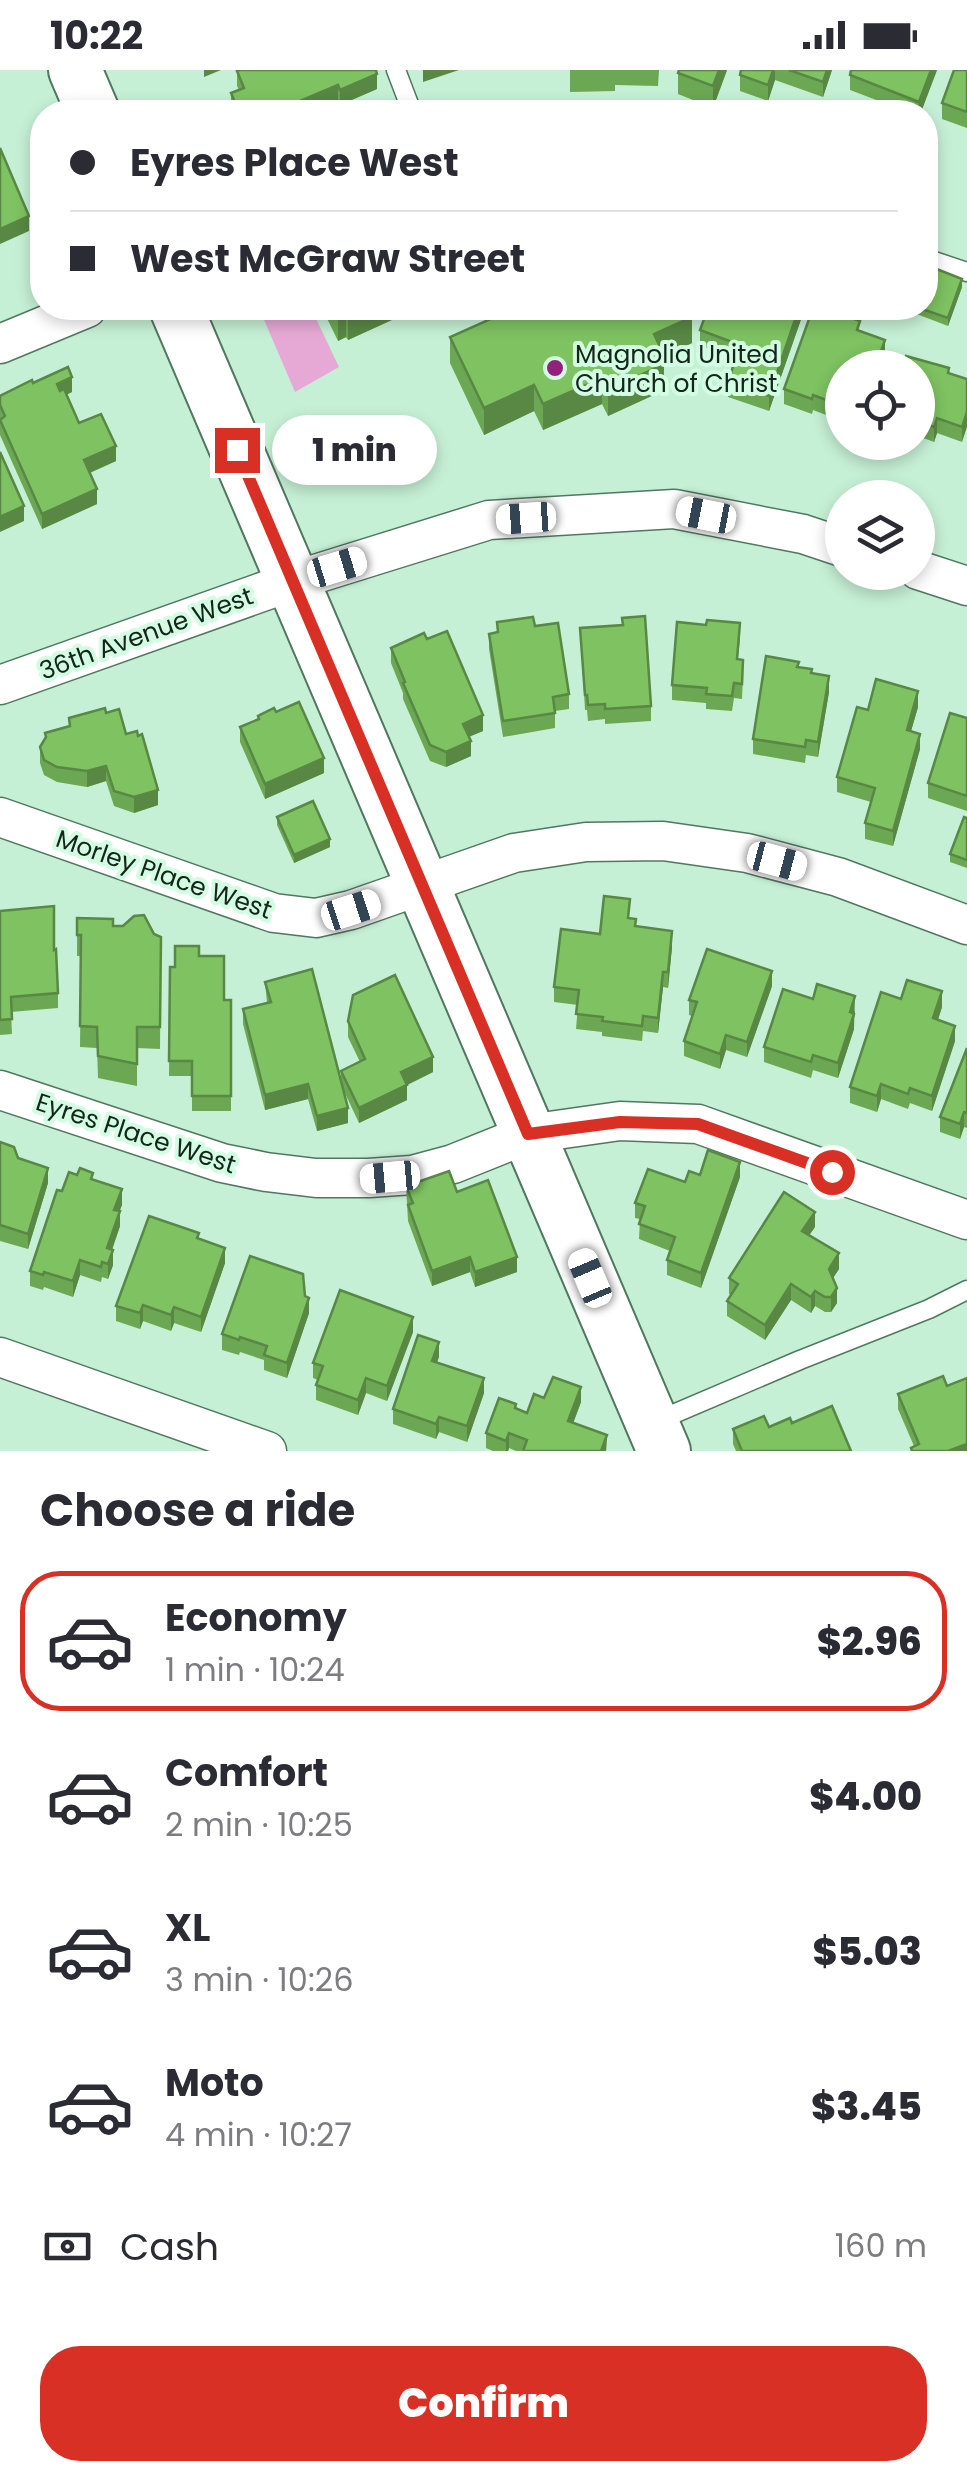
<!DOCTYPE html>
<html lang="en">
<head>
<meta charset="utf-8">
<style>
	:root { --surface:#fff; --page:#f2f2f3; --text:#2b2b33; --muted:#7c7c81; --line:#e1e1e2; --accent:#d93025 }
	body { margin:0; font-family:Poppins,sans-serif; background:var(--page); color:var(--text); height:100vh; display:flex; flex-direction:column; font-size:38px; white-space:nowrap }
	* { box-sizing:border-box; margin:0 }
	p { font-size:32px; color:var(--muted) }
	.icon { flex:none; width:55px; height:55px; fill:none; stroke:currentColor; stroke-width:2; stroke-linecap:round; stroke-linejoin:round }
	.map { position:relative; height:1381px; overflow:hidden }
	.details { display:flex; flex-direction:column; background:var(--surface); flex:1 }
	.details>* { flex:none }
	.top-card { position:absolute; left:30px; top:30px; width:908px; height:220px; border-radius:40px; box-shadow:0 5px 15px #0003; display:grid; align-content:center; height:220px; padding:0 40px; background:var(--surface) }
	.fabs { position:absolute; left:825px; top:280px; display:grid; gap:20px }
	.fabs a { display:grid; place-items:center; width:110px; height:110px; border-radius:50%; background:var(--surface); box-shadow:0 5px 15px #0003; font-size:50px }
	.end { position:absolute; width:45px; height:45px; margin:-22px; border:12px solid #d93025; background:#fff; box-shadow:0 0 0 5px #fff }
	.from { border-radius:50% }
	.bubble { position:absolute; height:70px; border-radius:35px; background:var(--surface); box-shadow:0 5px 15px #0003; font-size:32px; font-weight:800; line-height:70px; text-align:center }
	.car { position:absolute; width:30px; height:60px; margin:-30px -15px; border-radius:12px; box-shadow:0 0 8px 2px #0007; background:linear-gradient(#fff 24%,#345 0 40%,#fff 0 76%,#345 0 86%,#fff 0) }
	.top-card b { display:flex; align-items:center; gap:35px; height:95px; font-size:38px }
	.top-card b+b { border-top:2px solid var(--line) }
	.top-card i { width:25px; height:25px; background:var(--text) }
	ul { padding:0; list-style:none }
	li { display:flex; align-items:center; gap:30px; height:140px; margin:0 20px 15px; padding:0 20px; border:5px solid transparent; border-radius:40px }
	li div { flex:1 }
	li b { display:block; font-size:38px }
	li em { font-style:normal; font-weight:800 }
	li.active { border-color:var(--accent) }
	li>.icon { width:90px; height:90px; stroke-width:1.5 }
	h2 { padding:0 40px; font-size:45px; line-height:120px }
	.pay { display:flex; align-items:center; gap:25px; height:110px; padding:0 40px; font-size:38px }
	.pay p { margin-inline-start:auto }
	.action { display:flex; gap:20px; margin-top:auto; padding:20px 40px }
	.action a { flex:1; height:115px; border-radius:40px; background:var(--accent); color:#fff; font-size:40px; font-weight:800; line-height:115px; text-align:center }
	.status { display:flex; justify-content:space-between; align-items:center; height:70px; padding:0 50px; background:var(--surface); direction:ltr }
	.status svg { height:28px; fill:currentColor }
	.map>svg:first-child { display:block }
	.green { fill:#e6a9d5 }
	.lines { fill:none; stroke-linecap:round; stroke-linejoin:round }
	.lane-casing { stroke:#50775f; stroke-width:21 }
	.street-casing { stroke:#50775f; stroke-width:41 }
	.secondary-casing { stroke:#50775f; stroke-width:56 }
	.lane { stroke:#fff; stroke-width:18 }
	.street { stroke:#fff; stroke-width:38 }
	.secondary { stroke:#fff; stroke-width:52 }
	.wall { fill:#6ca753 }
	.shaded-wall { fill:#588844 }
	.building { fill:#7ec261; stroke:#588844; stroke-width:2.5 }
	.route { stroke:#d93025; stroke-width:12 }
	.poi-dot { fill:#94207e; stroke:#d3fde2; stroke-width:4 }
	.labels { text-anchor:middle; stroke-width:8; stroke-linejoin:round; paint-order:stroke }
	.poi-label { font-size:25px; fill:#15251b; stroke:#d3fde2; text-anchor:start }
	.street-label { font-size:25px; fill:#15251b; stroke:#d3fde2 }
</style>
</head>
<body>
<div class="status"><b>10:22</b><svg viewBox="0 0 49 12"><path d="M0 12V9h3v3zM5 12V6h3v6zM10 12V3h3v9zM15 12V0h3v12zM26 1h20v11H26zM47 4h2v5h-2z"/></svg></div>
<div class="map">
<svg width="967" height="1381" viewBox="0 0 967 1381">
	<rect width="100%" height="100%" fill="#c6f0d5"/>
	<polygon class="green" points="259,238 311,238 339,297 295,322"/>
	<g class="lines">
		<g class="lane-casing">
			<g id="lane">
				<polyline points="396,0 412,42"/>
				<polyline points="925,188 967,202"/>
				<polyline points="657,1351 800,1290 929,1239 967,1220"/>
			</g>
		</g>
		<g class="street-casing">
			<g id="street">
				<polyline points="0,274 87,238"/>
				<polyline points="918,500 967,516"/>
				<polyline points="0,615 293,511 489,450 674,439 803,464 842,477"/>
				<polyline points="0,747 274,843 316,848 351,840 514,783 586,772 663,771 747,783 838,807 967,855"/>
				<polyline points="0,1020 222,1093 266,1102 316,1108 369,1108 412,1105 453,1094 528,1064 620,1051 698,1054 967,1150"/>
				<polyline points="0,1287 267,1381"/>
			</g>
		</g>
		<g class="secondary-casing">
			<g id="secondary">
				<polyline points="75,0 93,42"/>
				<polyline points="176,238 664,1381"/>
			</g>
		</g>
		<use href="#lane" class="lane"/>
		<use href="#street" class="street"/>
		<use href="#secondary" class="secondary"/>
	</g>
	<g class="wall">
		<polygon points="570,0 659,0 658,16 615,15 615,21 570,22"/>
		<polygon points="727,0 713,38 678,24 678,3"/>
		<polygon points="741,0 832,0 823,27 775,10 768,31 740,21 740,5"/>
		<polygon points="937,0 921,42 908,42 850,20 850,5"/>
		<polygon points="967,0 967,58 942,49 942,33"/>
		<polygon points="237,1 377,19 340,35 338,31 310,42 233,42 231,38 231,23 239,20 237,16"/>
		<polygon points="962,217 948,256 914,243 914,238 925,238"/>
		<polygon points="322,238 418,238 348,270 346,267 338,271"/>
		<polygon points="487,238 687,238 692,273 664,286 664,311 659,313 656,324 608,346 602,334 543,360 534,341 484,365 450,293 450,267 492,248"/>
		<polygon points="805,238 769,341 728,327 728,312 736,288 700,276 700,260"/>
		<polygon points="860,261 885,286 881,298 842,298 842,351 813,340 812,344 784,334 784,319"/>
		<polygon points="918,298 949,303 967,309 962,372 937,363 934,372 918,366"/>
		<polygon points="33,313 72,322 66,325 79,353 116,391 90,403 97,434 42,459 0,365 0,326"/>
		<polygon points="497,552 535,556 569,624 569,639 555,641 555,658 503,667 489,579 489,564 497,562"/>
		<polygon points="580,558 651,636 651,651 605,654 605,649 588,651 587,640 585,640"/>
		<polygon points="740,568 738,589 743,605 742,629 734,628 732,641 706,639 706,633 672,630 672,615"/>
		<polygon points="427,569 483,661 469,667 471,686 446,697 430,691 403,629 403,623 391,593 391,578"/>
		<polygon points="812,603 829,622 818,687 806,685 805,693 753,684 753,669"/>
		<polygon points="918,637 911,661 920,679 893,776 865,769 865,753 871,732 837,722 837,707 868,640"/>
		<polygon points="276,642 324,703 265,729 240,672 240,657 258,650 258,646"/>
		<polygon points="106,643 126,664 158,735 134,743 114,736 106,711 87,717 57,712 44,705 40,693 40,677 45,669 45,663 69,656 69,648"/>
		<polygon points="967,648 967,741 928,728 928,713"/>
		<polygon points="277,747 330,777 294,793 277,755"/>
		<polygon points="967,748 967,798 950,792 950,784"/>
		<polygon points="0,841 54,880 58,923 58,938 11,942 12,964 0,965"/>
		<polygon points="77,848 154,864 161,867 160,979 137,978 137,1016 98,1008 97,978 80,977 81,886 77,886"/>
		<polygon points="630,848 636,857 672,877 668,918 663,917 658,963 643,961 642,971 602,966 602,962 576,959 578,935 554,932 554,917 600,864"/>
		<polygon points="199,886 224,930 231,930 231,1041 192,1041 192,1006 169,1006 170,897 175,897"/>
		<polygon points="265,912 341,1013 341,1001 360,992 348,967 348,951 433,1002 407,1015 407,1030 359,1053 343,1019 348,1053 317,1061 308,1029 265,1040 243,954 243,939 267,933"/>
		<polygon points="772,916 747,987 726,980 720,999 684,986 684,971 692,946 689,945 689,930"/>
		<polygon points="813,929 855,941 854,947 854,959 838,1008 813,1000 811,1008 764,992 764,977"/>
		<polygon points="901,929 942,937 938,950 955,971 932,1041 910,1033 908,1039 881,1029 877,1042 850,1033 850,1017"/>
		<polygon points="967,978 967,1058 964,1057 960,1069 940,1062 940,1047"/>
		<polygon points="0,1072 48,1113 28,1179 0,1171"/>
		<polygon points="700,1105 740,1107 701,1218 667,1205 667,1190 670,1181 639,1169 640,1149 635,1148 635,1133"/>
		<polygon points="93,1109 122,1135 119,1141 120,1156 112,1180 113,1195 108,1209 102,1207 101,1212 80,1205 73,1227 44,1217 43,1220 30,1216 30,1201 62,1121"/>
		<polygon points="406,1116 457,1122 517,1202 475,1217 470,1202 432,1216 408,1151"/>
		<polygon points="815,1157 809,1165 839,1199 833,1208 837,1233 831,1242 825,1242 815,1236 811,1243 791,1230 765,1270 727,1246 727,1231 731,1225 729,1224 729,1208"/>
		<polygon points="199,1169 225,1193 201,1262 174,1253 171,1261 143,1251 140,1259 116,1251 116,1236"/>
		<polygon points="305,1226 309,1243 287,1308 264,1300 264,1290 240,1282 239,1285 222,1280 222,1264"/>
		<polygon points="413,1262 387,1331 366,1323 358,1345 316,1330 316,1315 318,1310 313,1308 313,1293"/>
		<polygon points="439,1287 437,1292 484,1323 467,1372 439,1362 436,1369 393,1354 393,1339"/>
		<polygon points="947,1316 967,1381 911,1381 911,1378 914,1376 898,1339 898,1324"/>
		<polygon points="544,1328 581,1332 573,1353 607,1365 606,1381 516,1381 509,1378 508,1381 493,1381 486,1378 486,1363 516,1338 527,1343"/>
		<polygon points="792,1353 851,1381 736,1381 733,1374 733,1359 769,1357"/>
	</g>
	<g class="shaded-wall">
		<polygon points="204,0 221,0 204,7"/>
		<polygon points="423,0 459,0 423,12"/>
		<polygon points="719,0 727,0 713,38 713,16"/>
		<polygon points="773,0 775,0 775,10 768,31 768,15"/>
		<polygon points="827,0 832,0 823,27 823,12"/>
		<polygon points="931,0 937,0 921,42 919,42 919,32"/>
		<polygon points="377,4 377,19 340,35 340,20"/>
		<polygon points="338,15 338,31 310,42 274,42"/>
		<polygon points="29,146 29,161 0,174 0,159"/>
		<polygon points="962,209 962,217 948,256 948,248"/>
		<polygon points="362,238 418,238 348,270 348,244"/>
		<polygon points="799,238 805,238 769,341 769,326"/>
		<polygon points="346,241 346,267 338,271 338,245"/>
		<polygon points="692,247 692,273 664,286 664,311 659,313 656,324 608,346 608,320 654,264"/>
		<polygon points="885,270 885,286 881,298 875,298"/>
		<polygon points="72,307 72,322 57,329 57,314"/>
		<polygon points="602,308 602,334 543,360 543,334"/>
		<polygon points="534,315 534,341 484,365 484,338"/>
		<polygon points="967,342 967,357 962,372 962,357"/>
		<polygon points="937,348 937,363 934,372 934,357"/>
		<polygon points="116,376 116,391 84,405 84,390"/>
		<polygon points="97,419 97,434 42,459 42,444"/>
		<polygon points="24,436 24,451 0,462 0,447"/>
		<polygon points="829,606 829,622 818,687 818,672"/>
		<polygon points="918,621 918,637 907,675 907,660"/>
		<polygon points="483,645 483,661 463,669 463,654"/>
		<polygon points="920,664 920,679 893,776 893,761"/>
		<polygon points="471,671 471,686 446,697 446,682"/>
		<polygon points="324,688 324,703 265,729 265,714"/>
		<polygon points="106,696 106,711 87,717 87,701"/>
		<polygon points="158,720 158,735 134,743 134,727"/>
		<polygon points="330,769 330,777 294,793 294,785"/>
		<polygon points="672,861 672,877 668,918 668,902"/>
		<polygon points="772,901 772,916 747,987 747,972"/>
		<polygon points="663,902 663,917 658,963 658,948"/>
		<polygon points="942,921 942,937 933,964 933,948"/>
		<polygon points="855,926 854,959 838,1008 838,993"/>
		<polygon points="955,956 955,971 932,1041 932,1026"/>
		<polygon points="726,965 726,980 720,999 720,984"/>
		<polygon points="433,987 433,1002 401,1018 401,1002"/>
		<polygon points="308,1014 308,1029 265,1040 265,1025"/>
		<polygon points="881,1014 881,1029 877,1042 877,1026"/>
		<polygon points="407,1015 407,1030 359,1053 359,1038"/>
		<polygon points="348,1038 348,1053 317,1061 317,1046"/>
		<polygon points="964,1042 964,1057 960,1069 960,1054"/>
		<polygon points="740,1092 740,1107 701,1218 701,1203"/>
		<polygon points="48,1098 48,1113 28,1179 28,1164"/>
		<polygon points="122,1119 122,1135 114,1155 114,1140"/>
		<polygon points="120,1141 120,1156 107,1194 107,1178"/>
		<polygon points="815,1142 815,1157 802,1176 802,1161"/>
		<polygon points="225,1178 225,1193 201,1262 201,1247"/>
		<polygon points="113,1180 113,1195 108,1209 108,1194"/>
		<polygon points="839,1183 839,1199 829,1214 829,1199"/>
		<polygon points="470,1187 470,1202 432,1216 432,1201"/>
		<polygon points="517,1187 517,1202 475,1217 475,1202"/>
		<polygon points="80,1190 80,1205 73,1227 73,1211"/>
		<polygon points="791,1214 791,1230 765,1270 765,1255"/>
		<polygon points="837,1218 837,1233 831,1242 831,1227"/>
		<polygon points="815,1221 815,1236 811,1243 811,1227"/>
		<polygon points="309,1228 309,1243 287,1308 287,1293"/>
		<polygon points="143,1235 143,1251 140,1259 140,1243"/>
		<polygon points="174,1237 174,1253 171,1261 171,1245"/>
		<polygon points="413,1247 413,1262 387,1331 387,1316"/>
		<polygon points="439,1272 439,1287 432,1306 432,1291"/>
		<polygon points="366,1308 366,1323 358,1345 358,1330"/>
		<polygon points="484,1308 484,1323 467,1372 467,1356"/>
		<polygon points="581,1317 581,1332 568,1367 568,1351"/>
		<polygon points="439,1347 439,1362 436,1369 436,1354"/>
		<polygon points="509,1363 509,1378 508,1381 506,1381 506,1371"/>
		<polygon points="607,1365 606,1381 601,1381"/>
		<polygon points="967,1374 967,1381 948,1381"/>
	</g>
	<g class="building">
		<polygon points="240,0 376,0 377,4 340,20 338,15 274,42 239,42 231,23 244,18 237,1"/>
		<polygon points="679,0 719,0 713,16 678,3"/>
		<polygon points="741,0 773,0 768,15 740,5"/>
		<polygon points="789,0 827,0 823,12"/>
		<polygon points="851,0 931,0 919,32 850,5"/>
		<polygon points="954,0 967,0 967,42 942,33"/>
		<polygon points="0,78 29,146 0,159"/>
		<polygon points="929,196 962,209 948,248 919,238 925,238 925,206"/>
		<polygon points="334,238 362,238 348,244 346,241 338,245"/>
		<polygon points="499,238 687,238 692,247 654,264 664,285 659,287 656,298 608,320 602,308 543,334 534,315 484,338 450,267 502,244"/>
		<polygon points="708,238 799,238 769,326 728,312 740,275 700,260"/>
		<polygon points="813,238 821,238 860,251 857,260 885,270 875,298 842,298 842,336 813,325 812,329 784,319"/>
		<polygon points="906,286 949,298 948,303 967,309 967,342 962,357 937,348 934,357 918,351 918,298 902,298"/>
		<polygon points="68,297 72,307 57,314 60,321 64,319 79,353 101,344 116,376 84,390 97,419 42,444 0,350 5,346 0,335 0,326 32,310 33,313"/>
		<polygon points="0,382 24,436 0,447"/>
		<polygon points="645,546 651,636 605,639 605,634 588,635 587,625 585,625 580,558 623,555 622,548"/>
		<polygon points="533,547 535,556 558,553 569,624 553,627 555,643 503,651 489,564 498,562 497,552"/>
		<polygon points="707,550 740,553 737,589 743,590 742,614 734,613 732,626 706,624 707,618 672,615 677,552 706,555"/>
		<polygon points="447,561 483,645 463,654 471,671 446,682 430,675 403,613 405,612 391,578 424,563 427,569"/>
		<polygon points="766,586 799,592 797,597 812,599 811,603 829,606 818,672 806,670 805,677 753,669"/>
		<polygon points="876,609 918,621 907,660 920,664 893,761 865,753 875,718 837,707 857,637 868,640"/>
		<polygon points="299,632 324,688 265,714 240,657 259,649 258,646 274,638 276,642"/>
		<polygon points="105,638 106,643 119,639 126,664 137,661 138,666 142,664 158,720 134,727 114,721 106,696 87,701 57,697 44,690 40,677 46,667 45,663 70,656 69,648"/>
		<polygon points="950,643 967,648 967,726 928,713"/>
		<polygon points="313,731 330,769 294,785 277,747"/>
		<polygon points="964,747 967,748 967,790 950,784"/>
		<polygon points="604,826 630,829 628,848 636,849 635,856 672,861 668,902 663,902 658,948 643,946 642,956 602,951 603,947 576,944 579,920 554,917 561,859 600,864"/>
		<polygon points="54,836 54,880 56,879 58,923 11,927 12,949 0,950 0,841"/>
		<polygon points="144,845 154,864 161,867 160,957 137,957 137,994 98,986 97,957 80,956 81,865 77,865 77,848 113,849 113,856 123,856 134,846"/>
		<polygon points="175,876 199,876 199,886 224,886 224,930 231,930 231,1026 192,1026 192,991 169,991 170,897 175,897"/>
		<polygon points="707,879 772,901 747,972 726,965 720,984 684,971 697,932 689,930"/>
		<polygon points="312,899 348,1038 317,1046 308,1014 265,1025 243,939 271,932 265,912"/>
		<polygon points="395,905 433,987 401,1002 407,1015 359,1038 341,1001 365,989 348,951 353,925"/>
		<polygon points="907,910 942,921 933,948 955,956 932,1026 910,1018 908,1024 881,1014 877,1026 850,1017 881,922 901,929"/>
		<polygon points="817,914 855,926 850,942 854,944 838,993 813,985 811,992 764,977 783,919 813,929"/>
		<polygon points="967,978 967,1043 964,1042 960,1054 940,1047"/>
		<polygon points="0,1072 14,1077 18,1088 48,1098 28,1164 0,1155"/>
		<polygon points="708,1080 740,1092 701,1203 667,1190 675,1167 639,1154 645,1136 635,1133 648,1099 685,1112 689,1101 700,1105"/>
		<polygon points="80,1098 93,1103 91,1109 122,1119 114,1140 120,1141 107,1178 113,1180 108,1194 102,1192 101,1197 80,1190 73,1211 44,1202 43,1205 30,1201 57,1120 62,1121 69,1102 77,1105"/>
		<polygon points="449,1101 457,1122 488,1110 517,1187 475,1202 470,1187 432,1201 408,1135 413,1133 406,1116"/>
		<polygon points="784,1122 815,1142 802,1161 839,1183 829,1199 837,1218 831,1227 825,1227 815,1221 811,1227 791,1214 765,1255 727,1231 738,1214 729,1208"/>
		<polygon points="149,1146 199,1163 197,1168 225,1178 201,1247 174,1237 171,1245 143,1235 140,1243 116,1236"/>
		<polygon points="250,1186 303,1204 305,1226 309,1228 287,1293 264,1285 267,1276 240,1267 239,1270 222,1264"/>
		<polygon points="340,1220 413,1247 387,1316 366,1308 358,1330 316,1315 323,1296 313,1293"/>
		<polygon points="418,1265 439,1272 432,1291 484,1308 467,1356 439,1347 436,1354 393,1339"/>
		<polygon points="943,1306 947,1316 967,1308 967,1374 948,1381 912,1381 911,1378 919,1374 898,1324"/>
		<polygon points="553,1307 581,1317 568,1351 607,1365 601,1381 523,1381 527,1370 509,1363 506,1371 486,1363 499,1328 516,1334 515,1338 527,1343 534,1324 544,1328"/>
		<polygon points="832,1336 851,1381 742,1381 733,1359 764,1346 769,1357 790,1348 792,1353"/>
	</g>
	<g class="lines">
		<polyline class="route" points="237,380 528,1064 620,1052 698,1054 832,1102"/>
	</g>
	<circle class="poi-dot" cx="555" cy="298" r="10"/>
	<g class="labels">
		<g class="poi-label">
			<text x="575" y="293">Magnolia United<tspan x="575" dy="29">Church of Christ</tspan></text>
		</g>
		<g class="street-label">
			<text transform="translate(146 563) rotate(-20)" y="9">36th Avenue West</text>
			<text transform="translate(164 804) rotate(19)" y="9">Morley Place West</text>
			<text transform="translate(136 1063) rotate(18)" y="9">Eyres Place West</text>
		</g>
	</g>
</svg>
<div class="fabs">
<a><svg class="icon" aria-label="locate" viewBox="0 0 24 24"><circle cx="12" cy="12" r="6"/><path d="M12 2v4M12 18v4M2 12h4M18 12h4"/></svg></a>
<a><svg class="icon" aria-label="layers" viewBox="0 0 24 24"><path d="M12 4l9 5-9 5-9-5zM3 14l9 5 9-5"/></svg></a>
</div>
<i class="end from" style="left:832px;top:1102px"></i>
<i class="end" style="left:237px;top:380px"></i>
<div class="bubble" style="left:272px;top:345px;width:165px">1 min</div>
<i class="car" style="left:706px;top:445px;rotate:281deg"></i>
<i class="car" style="left:526px;top:448px;rotate:266deg"></i>
<i class="car" style="left:337px;top:497px;rotate:73deg"></i>
<i class="car" style="left:777px;top:791px;rotate:105deg"></i>
<i class="car" style="left:351px;top:840px;rotate:72deg"></i>
<i class="car" style="left:390px;top:1107px;rotate:265deg"></i>
<i class="car" style="left:590px;top:1208px;rotate:337deg"></i>
<div class="top-card">
<b><i class="from"></i>Eyres Place West</b>
<b><i></i>West McGraw Street</b>
</div>
</div>
<section class="details">
<h2>Choose a ride</h2>
<ul>
<li class="active"><svg class="icon" aria-label="car" viewBox="0 0 24 24"><path d="M5 17H2v-5l4-1 3-4h7l3 4 3 1v5h-3M9 17h6M6 11h13"/><circle cx="7" cy="17" r="2"/><circle cx="17" cy="17" r="2"/></svg><div><b>Economy</b><p>1 min · 10:24</p></div><em>$2.96</em></li>
<li><svg class="icon" aria-label="car" viewBox="0 0 24 24"><path d="M5 17H2v-5l4-1 3-4h7l3 4 3 1v5h-3M9 17h6M6 11h13"/><circle cx="7" cy="17" r="2"/><circle cx="17" cy="17" r="2"/></svg><div><b>Comfort</b><p>2 min · 10:25</p></div><em>$4.00</em></li>
<li><svg class="icon" aria-label="car" viewBox="0 0 24 24"><path d="M5 17H2v-5l4-1 3-4h7l3 4 3 1v5h-3M9 17h6M6 11h13"/><circle cx="7" cy="17" r="2"/><circle cx="17" cy="17" r="2"/></svg><div><b>XL</b><p>3 min · 10:26</p></div><em>$5.03</em></li>
<li><svg class="icon" aria-label="car" viewBox="0 0 24 24"><path d="M5 17H2v-5l4-1 3-4h7l3 4 3 1v5h-3M9 17h6M6 11h13"/><circle cx="7" cy="17" r="2"/><circle cx="17" cy="17" r="2"/></svg><div><b>Moto</b><p>4 min · 10:27</p></div><em>$3.45</em></li>
</ul>
<div class="pay"><svg class="icon" aria-label="cash" viewBox="0 0 24 24"><path d="M3 7h18v10H3z"/><circle cx="12" cy="12" r="2"/></svg>Cash<p>160 m</p></div>
<div class="action"><a>Confirm</a></div>
</section>
</body>
</html>
